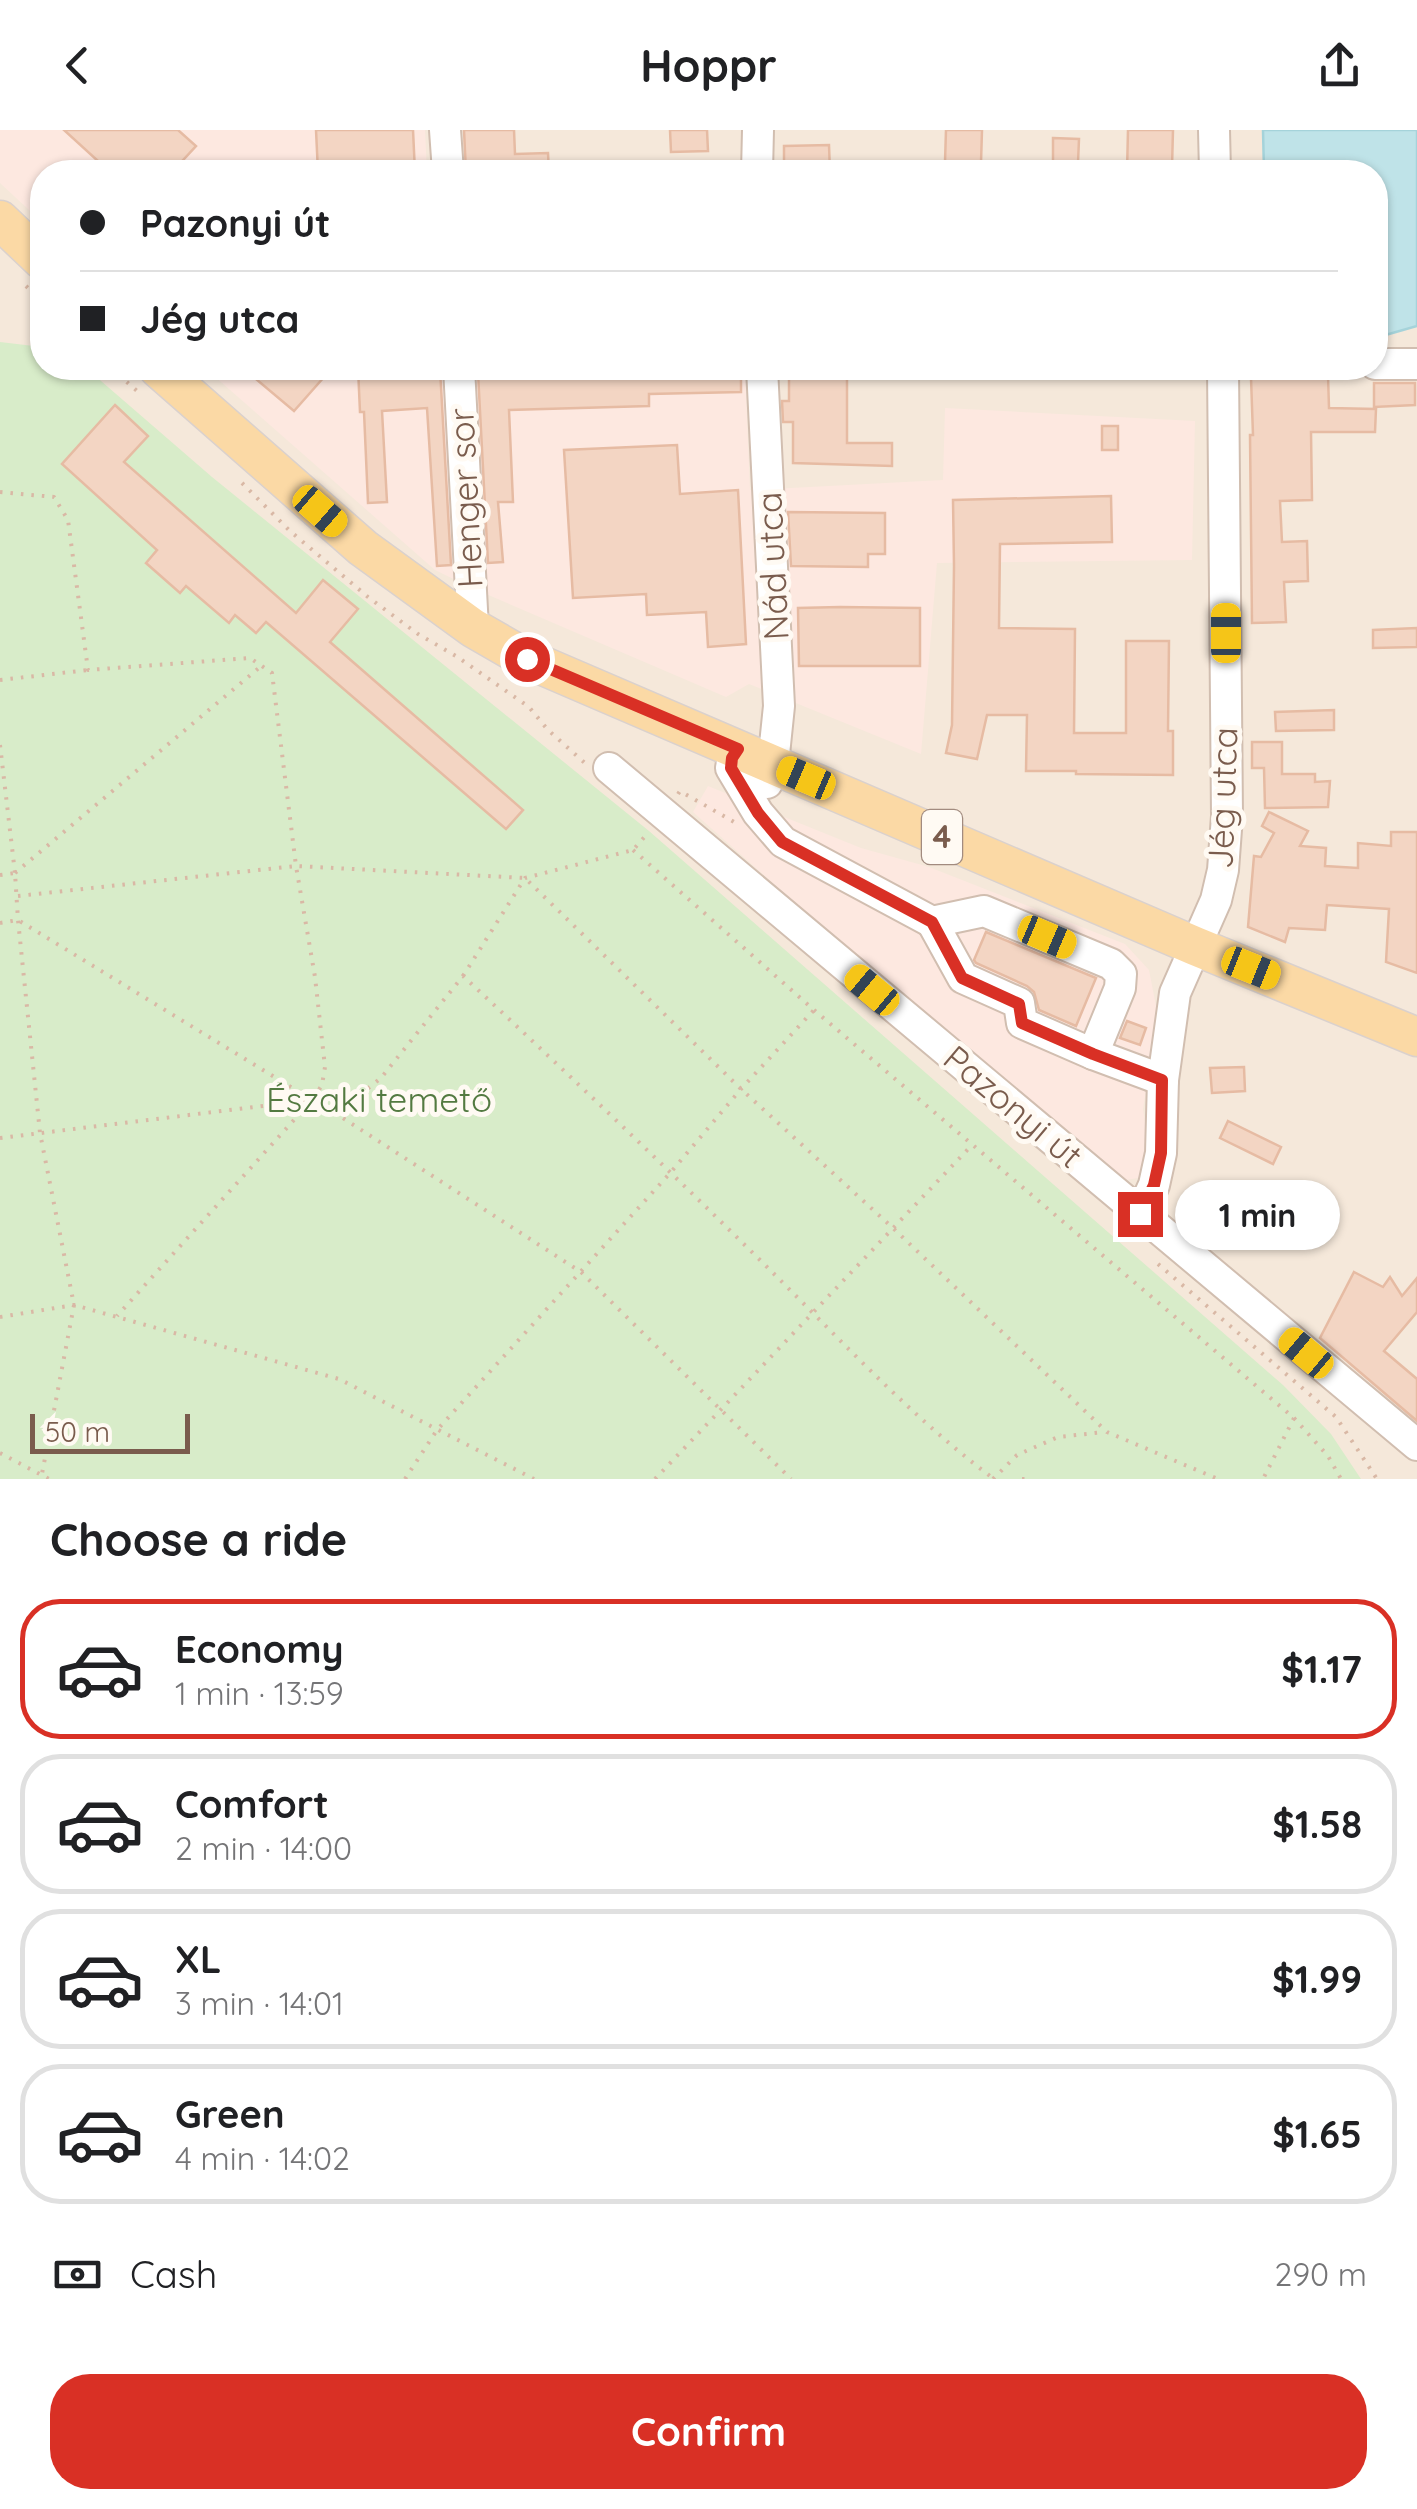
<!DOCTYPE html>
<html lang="en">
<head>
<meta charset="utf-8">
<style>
	:root { --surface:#fff; --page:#f2f2f2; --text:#202124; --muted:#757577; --line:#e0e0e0; --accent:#d93025 }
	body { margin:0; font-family:Quicksand,sans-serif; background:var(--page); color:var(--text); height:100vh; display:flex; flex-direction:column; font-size:38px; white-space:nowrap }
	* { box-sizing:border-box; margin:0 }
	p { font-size:32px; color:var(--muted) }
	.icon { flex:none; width:55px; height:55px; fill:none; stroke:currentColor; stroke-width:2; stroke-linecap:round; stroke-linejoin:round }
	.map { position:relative; height:1349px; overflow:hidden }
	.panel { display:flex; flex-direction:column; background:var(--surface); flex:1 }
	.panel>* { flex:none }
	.top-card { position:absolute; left:30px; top:30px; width:1358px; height:220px; border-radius:40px; box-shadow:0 2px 8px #0004; display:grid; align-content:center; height:220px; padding:0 50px; background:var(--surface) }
	.scale { position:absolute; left:30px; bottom:25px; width:160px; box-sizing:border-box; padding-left:10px; border:5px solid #7a5c4d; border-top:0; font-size:28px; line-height:35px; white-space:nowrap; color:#7a5c4d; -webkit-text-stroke:8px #fffaf3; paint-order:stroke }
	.end { position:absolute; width:45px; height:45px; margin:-22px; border:12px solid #d93025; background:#fff; box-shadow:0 0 0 5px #fff }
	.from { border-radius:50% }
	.bubble { position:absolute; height:70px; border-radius:35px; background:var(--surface); box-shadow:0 2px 8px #0004; font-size:32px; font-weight:700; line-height:70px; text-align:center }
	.car { position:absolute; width:30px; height:60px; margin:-30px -15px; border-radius:12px; box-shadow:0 0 8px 2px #0007; background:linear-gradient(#f5c518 24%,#345 0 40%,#f5c518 0 76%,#345 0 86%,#f5c518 0) }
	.top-card b { display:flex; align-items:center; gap:35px; height:95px; font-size:38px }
	.top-card b+b { border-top:2px solid var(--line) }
	.top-card i { width:25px; height:25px; background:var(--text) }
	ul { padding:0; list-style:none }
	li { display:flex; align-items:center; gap:30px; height:140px; margin:0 20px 15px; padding:0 30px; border:5px solid var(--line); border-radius:40px }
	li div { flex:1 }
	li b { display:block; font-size:38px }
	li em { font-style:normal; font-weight:700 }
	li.current { border-color:var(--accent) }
	li>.icon { width:90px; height:90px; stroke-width:1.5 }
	h2 { padding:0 50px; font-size:45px; line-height:120px }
	.pay { display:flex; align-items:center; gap:25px; height:110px; padding:0 50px; font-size:38px }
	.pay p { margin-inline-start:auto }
	.primary-button { display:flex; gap:20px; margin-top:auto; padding:20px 50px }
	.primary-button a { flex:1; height:115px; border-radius:40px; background:var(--accent); color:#fff; font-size:40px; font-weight:700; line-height:115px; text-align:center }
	header { display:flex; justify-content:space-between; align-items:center; height:130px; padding:0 50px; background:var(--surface); font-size:45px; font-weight:700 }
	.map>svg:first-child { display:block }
	.residential { fill:#f5e8da; fill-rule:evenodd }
	.commercial { fill:#fde8e0 }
	.green { fill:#d8ecc9 }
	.water { fill:#bfe3e8; stroke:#a5d3da; stroke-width:2.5 }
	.building { fill:#f3d5c3; stroke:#e6bba3; stroke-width:2.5 }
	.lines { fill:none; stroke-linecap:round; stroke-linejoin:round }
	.minor-casing { stroke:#d1beb0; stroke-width:34 }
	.major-casing { stroke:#dad1cd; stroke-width:41 }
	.path { stroke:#d9b8a5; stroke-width:4; stroke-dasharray:2.5 8; stroke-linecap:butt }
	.minor { stroke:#fff; stroke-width:30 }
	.major { stroke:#fbd9a5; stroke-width:38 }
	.route { stroke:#d93025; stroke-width:12 }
	.labels { text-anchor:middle; stroke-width:10; stroke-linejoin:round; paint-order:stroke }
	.shield { fill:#fffaf3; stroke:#a28b7f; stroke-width:2.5 }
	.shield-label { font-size:32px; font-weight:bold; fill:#7a5c4d }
	.street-label { font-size:35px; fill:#7a5c4d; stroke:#fffaf3 }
	.park-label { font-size:35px; fill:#537a41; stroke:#fffaf3 }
</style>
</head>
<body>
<header><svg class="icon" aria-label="back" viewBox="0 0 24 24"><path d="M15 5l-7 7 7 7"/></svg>Hoppr<svg class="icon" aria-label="share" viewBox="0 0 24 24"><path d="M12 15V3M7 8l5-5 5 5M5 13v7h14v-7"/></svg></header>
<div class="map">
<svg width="1417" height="1349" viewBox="0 0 1417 1349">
	<rect width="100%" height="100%" fill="#fdf6ec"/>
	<path class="residential" d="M 0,0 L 1417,0 L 1417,1349 L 0,1349 ZM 42,42 L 1375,42 L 1375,238 L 42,238 Z"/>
	<g class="commercial">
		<polygon points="0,0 425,0 427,42 42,42 42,92 0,53"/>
		<polygon points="205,238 745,238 750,360 943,350 945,278 1195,291 1192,430 937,433 921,624 749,554 726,567 472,458 435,440"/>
		<polygon points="708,656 861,718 929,737 1125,814 1149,840 1156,876 1153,917 1143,979 1149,1019 1146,1041 1138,1048 1126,1050 939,899 822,797 693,682"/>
	</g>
	<polygon class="green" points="0,212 42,217 42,238 86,238 212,347 649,701 1283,1255 1331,1304 1361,1349 0,1349"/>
	<polygon class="water" points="1263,0 1417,0 1417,196 1375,208 1375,42 1264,42"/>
	<g class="building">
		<polygon points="64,0 178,0 196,16 172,42 110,42"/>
		<polygon points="316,0 413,0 415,42 318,42"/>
		<polygon points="464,0 514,0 515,24 548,23 549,42 466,42"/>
		<polygon points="670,0 707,0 708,21 671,22"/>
		<polygon points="946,0 982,0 981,33 945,32"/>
		<polygon points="1128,0 1173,0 1172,37 1157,36 1157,42 1127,42"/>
		<polygon points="1053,8 1079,9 1078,33 1053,32"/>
		<polygon points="829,15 830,42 784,42 784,16"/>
		<polygon points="243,238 332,238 294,281"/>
		<polygon points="358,238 394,238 394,242 440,239 451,435 437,436 427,278 382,281 387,372 368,373 364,282 360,282"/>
		<polygon points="741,238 741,262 649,264 649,276 509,280 513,372 498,372 503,432 488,433 478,243"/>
		<polygon points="789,238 847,238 847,313 892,313 892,336 793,333 793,292 783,292 782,271 789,271"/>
		<polygon points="1328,245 1329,278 1376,279 1375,302 1311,302 1312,370 1280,371 1282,412 1307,411 1308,451 1284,452 1286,492 1252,493 1250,305 1253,305 1251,248"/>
		<polygon points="1374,253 1415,253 1415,275 1374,277"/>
		<polygon points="115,275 148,306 124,332 296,483 323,450 358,479 330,512 523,680 506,699 266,492 256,503 235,485 229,493 186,456 180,463 146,433 157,420 62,334"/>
		<rect x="1102" y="296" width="16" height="24"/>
		<polygon points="677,315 680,364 738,360 746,514 708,517 706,482 647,485 646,464 573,468 564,320"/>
		<polygon points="1111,366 1112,412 1000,414 999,498 1075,499 1074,603 1126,603 1126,511 1169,511 1168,601 1173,601 1173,645 1076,644 1076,641 1026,641 1027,585 987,585 977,629 946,623 952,595 954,436 953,370"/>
		<polygon points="788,382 885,383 885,424 868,424 868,437 791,436"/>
		<polygon points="840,477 920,478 920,536 799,536 798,478"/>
		<polygon points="1417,498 1417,517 1373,518 1373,500"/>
		<polygon points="1334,580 1334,600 1276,601 1275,582"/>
		<polygon points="1252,612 1282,612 1282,644 1315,644 1315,652 1330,651 1328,677 1265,678 1264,638 1252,638"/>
		<polygon points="1269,682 1308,701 1300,716 1326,718 1325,736 1358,738 1358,713 1391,716 1391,702 1417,702 1417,843 1386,832 1389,779 1327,775 1325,800 1289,798 1285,812 1248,797 1254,726 1261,727 1274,703 1262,696"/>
		<polygon points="986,802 1096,848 1076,896 1039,880 1034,862 1027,856 976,833 974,830"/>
		<polygon points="1127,891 1146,898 1140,915 1120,908"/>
		<polygon points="1244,937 1245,961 1212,963 1210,938"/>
		<polygon points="1228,991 1281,1017 1273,1034 1220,1008"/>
		<polygon points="1354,1142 1383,1157 1390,1147 1402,1166 1417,1148 1417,1182 1384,1221 1417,1249 1417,1291 1320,1208"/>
	</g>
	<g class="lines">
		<g class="minor-casing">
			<g id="minor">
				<polyline points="445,0 448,42"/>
				<polyline points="1214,0 1215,42"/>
				<polyline points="757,42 758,0"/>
				<polyline points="1375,234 1417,234"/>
				<polyline points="459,238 473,498"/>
				<polyline points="762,238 779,576 773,634 767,653"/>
				<polyline points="738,619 733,627 731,638 758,683 783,712 932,792 984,781 1111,834 1121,844 1120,858 1093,924"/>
				<polyline points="609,638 1417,1315"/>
				<polyline points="932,792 963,848 1019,873 1022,893 1093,924 1163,950"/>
				<polyline points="1141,1084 1154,1055 1161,1023 1163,950 1175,863 1216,770 1223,740 1227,686 1223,238"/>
			</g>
		</g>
		<g class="major-casing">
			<g id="major">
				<polyline points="0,90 42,130"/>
				<polyline points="158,238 363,418 473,498 527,529 1195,816 1417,907"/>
			</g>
		</g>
		<g class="path">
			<polyline points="26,156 42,172"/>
			<polyline points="111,238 137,261"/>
			<polyline points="242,353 290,401 368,467 418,504 456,526 529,577 548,600 586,634"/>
			<polyline points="0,362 54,367 68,390 88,540 250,528 272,543 296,736 525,748 741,959 894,1099 1107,1302 1218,1349"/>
			<polyline points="0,550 88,540"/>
			<polyline points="0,615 15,743"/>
			<polyline points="678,664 680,661 734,692"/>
			<polyline points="633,720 814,880 1294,1288 1263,1349"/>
			<polyline points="15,743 260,537"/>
			<polyline points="0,745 15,743 18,790 40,1003 74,1175 41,1349"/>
			<polyline points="18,766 296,736 315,847 325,937 322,955 312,970 117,1186"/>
			<polyline points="0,793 18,790 312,970 332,981 581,1142 791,1349"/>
			<polyline points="463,846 525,748 633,720 648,703"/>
			<path d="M 332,980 L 357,967 L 381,948 L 463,846 C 565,941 666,1037 766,1136 C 839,1208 911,1287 994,1349"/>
			<polyline points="0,1008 312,970"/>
			<polyline points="1158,1134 1336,1287 1377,1349"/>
			<polyline points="0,1187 74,1175 339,1249 534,1349"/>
			<polyline points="1294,1288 1328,1326 1341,1349"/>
			<polyline points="0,1323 49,1349"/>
			<polyline points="405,1349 437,1300 671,1042 741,959 814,880"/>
			<polyline points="655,1349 972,1015"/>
			<polyline points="993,1349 1017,1325 1058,1307 1104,1302"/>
			<polyline points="1022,1349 1032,1349"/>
		</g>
		<use href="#minor" class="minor"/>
		<use href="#major" class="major"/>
	</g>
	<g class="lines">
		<polyline class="route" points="527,529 738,619 732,628 731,638 758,683 782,712 932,792 962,848 1019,874 1022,893 1093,924 1162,950 1161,1023 1154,1055 1140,1084"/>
	</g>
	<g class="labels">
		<rect class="shield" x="922" y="680" width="40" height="54" rx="8"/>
		<g class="shield-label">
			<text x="942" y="718">4</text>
		</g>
		<g class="street-label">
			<text transform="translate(466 368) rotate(-93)" y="12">Henger sor</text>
			<text transform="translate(773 436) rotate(-93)" y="12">Nád utca</text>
			<text transform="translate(1223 668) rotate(-88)" y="12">Jég utca</text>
			<text transform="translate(1013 977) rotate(40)" y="12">Pazonyi út</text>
		</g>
		<g class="park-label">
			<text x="379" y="982">Északi temető</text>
		</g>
	</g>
</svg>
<div class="scale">50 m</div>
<i class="end from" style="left:527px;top:529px"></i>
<i class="end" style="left:1140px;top:1084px"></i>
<div class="bubble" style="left:1175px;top:1050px;width:165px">1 min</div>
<i class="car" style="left:320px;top:381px;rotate:131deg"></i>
<i class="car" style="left:1226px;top:503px;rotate:0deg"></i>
<i class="car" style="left:806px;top:648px;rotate:293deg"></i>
<i class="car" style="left:1047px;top:807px;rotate:113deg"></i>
<i class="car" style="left:1251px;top:838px;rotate:112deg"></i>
<i class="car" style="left:872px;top:860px;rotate:310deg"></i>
<i class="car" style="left:1306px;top:1223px;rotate:310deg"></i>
<div class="top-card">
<b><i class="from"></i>Pazonyi út</b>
<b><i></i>Jég utca</b>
</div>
</div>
<section class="panel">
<h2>Choose a ride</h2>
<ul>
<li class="current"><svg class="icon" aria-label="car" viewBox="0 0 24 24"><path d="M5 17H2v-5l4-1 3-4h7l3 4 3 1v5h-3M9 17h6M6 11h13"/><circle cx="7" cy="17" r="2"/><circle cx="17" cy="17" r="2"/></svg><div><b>Economy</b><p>1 min · 13:59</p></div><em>$1.17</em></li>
<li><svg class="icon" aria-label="car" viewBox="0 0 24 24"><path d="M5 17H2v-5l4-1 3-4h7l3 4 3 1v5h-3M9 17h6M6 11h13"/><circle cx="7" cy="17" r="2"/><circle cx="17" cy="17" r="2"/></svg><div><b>Comfort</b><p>2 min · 14:00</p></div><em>$1.58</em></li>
<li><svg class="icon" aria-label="car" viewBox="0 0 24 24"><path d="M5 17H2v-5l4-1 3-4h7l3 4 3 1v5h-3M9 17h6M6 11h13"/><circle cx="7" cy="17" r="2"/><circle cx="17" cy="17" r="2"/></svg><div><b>XL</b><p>3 min · 14:01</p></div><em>$1.99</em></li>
<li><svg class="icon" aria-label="car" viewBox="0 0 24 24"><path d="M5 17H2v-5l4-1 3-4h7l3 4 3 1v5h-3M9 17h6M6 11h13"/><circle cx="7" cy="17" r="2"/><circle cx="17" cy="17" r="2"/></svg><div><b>Green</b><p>4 min · 14:02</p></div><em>$1.65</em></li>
</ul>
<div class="pay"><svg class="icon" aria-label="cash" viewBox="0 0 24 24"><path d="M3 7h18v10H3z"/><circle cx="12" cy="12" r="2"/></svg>Cash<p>290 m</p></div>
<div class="primary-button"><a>Confirm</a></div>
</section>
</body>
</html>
